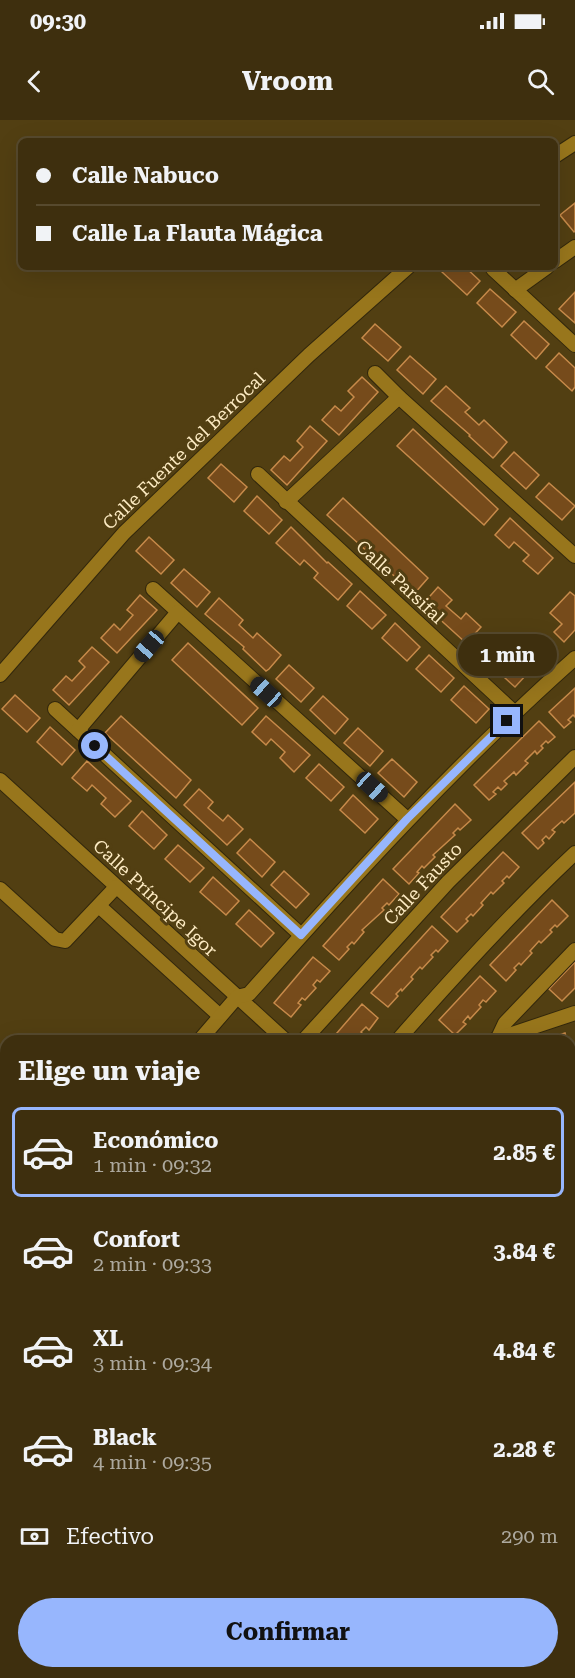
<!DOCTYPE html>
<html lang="es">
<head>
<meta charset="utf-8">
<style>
	:root { --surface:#3e2f0e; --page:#453717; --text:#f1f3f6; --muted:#ada99e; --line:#574a2e; --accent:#97b6fd }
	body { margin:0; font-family:"Roboto Serif",serif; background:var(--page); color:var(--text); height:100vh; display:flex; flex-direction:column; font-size:22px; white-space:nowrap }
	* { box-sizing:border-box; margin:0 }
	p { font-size:20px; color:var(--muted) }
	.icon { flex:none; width:33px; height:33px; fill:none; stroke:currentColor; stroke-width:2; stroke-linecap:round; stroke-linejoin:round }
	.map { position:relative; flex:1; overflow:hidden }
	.side { position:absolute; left:0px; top:915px; width:576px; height:644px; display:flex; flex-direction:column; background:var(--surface); border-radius:18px 18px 0 0; box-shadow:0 6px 24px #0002,0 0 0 2px var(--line) }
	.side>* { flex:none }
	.banner { position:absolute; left:18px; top:18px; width:540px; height:132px; border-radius:9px; box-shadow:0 6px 24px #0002,0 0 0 2px var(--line); display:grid; align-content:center; height:132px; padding:0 18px; background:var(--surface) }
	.end { position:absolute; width:27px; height:27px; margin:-14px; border:8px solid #97b6fd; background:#111; box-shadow:0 0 0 3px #111 }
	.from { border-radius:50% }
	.bubble { position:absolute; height:42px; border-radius:21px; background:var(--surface); box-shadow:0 6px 24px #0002,0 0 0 2px var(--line); font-size:20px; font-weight:700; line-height:42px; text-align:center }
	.car { position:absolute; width:18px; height:36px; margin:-18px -9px; border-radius:8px; box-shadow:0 0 4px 2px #0007; background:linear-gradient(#222 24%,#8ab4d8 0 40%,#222 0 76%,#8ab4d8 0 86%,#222 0) }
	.banner b { display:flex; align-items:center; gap:21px; height:57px; font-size:22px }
	.banner b+b { border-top:2px solid var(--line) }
	.banner i { width:15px; height:15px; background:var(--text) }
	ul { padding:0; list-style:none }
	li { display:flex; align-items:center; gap:18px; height:90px; margin:0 12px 9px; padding:0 6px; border:3px solid transparent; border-radius:9px }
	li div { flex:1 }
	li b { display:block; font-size:22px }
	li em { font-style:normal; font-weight:700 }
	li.selected { border-color:var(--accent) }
	li>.icon { width:54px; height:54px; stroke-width:1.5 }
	h2 { padding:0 18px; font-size:27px; line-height:72px }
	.pay { display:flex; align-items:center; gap:15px; height:66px; padding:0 18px; font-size:22px }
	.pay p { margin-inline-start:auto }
	.cta { display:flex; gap:12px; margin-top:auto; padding:12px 18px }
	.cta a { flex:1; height:69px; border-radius:36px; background:var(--accent); color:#111; font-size:24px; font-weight:700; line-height:69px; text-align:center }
	.status { display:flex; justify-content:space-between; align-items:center; height:42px; padding:0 30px; background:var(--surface); direction:ltr }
	.status svg { height:16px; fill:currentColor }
	header { display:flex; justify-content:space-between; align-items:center; height:78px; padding:0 18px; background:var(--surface); font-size:27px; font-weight:700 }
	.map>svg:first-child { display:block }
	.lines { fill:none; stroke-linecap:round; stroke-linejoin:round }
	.stream { stroke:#152963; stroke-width:4 }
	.building { fill:#764b1b; stroke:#c78a4a; stroke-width:1.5 }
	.minor-casing { stroke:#32270c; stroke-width:16 }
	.minor { stroke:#98761c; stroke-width:14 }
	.route { stroke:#97b6fd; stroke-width:8 }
	.labels { text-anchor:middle; stroke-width:6; stroke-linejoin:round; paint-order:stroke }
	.street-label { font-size:18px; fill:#fdebc3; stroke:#523f12 }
</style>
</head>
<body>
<div class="status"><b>09:30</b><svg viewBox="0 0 49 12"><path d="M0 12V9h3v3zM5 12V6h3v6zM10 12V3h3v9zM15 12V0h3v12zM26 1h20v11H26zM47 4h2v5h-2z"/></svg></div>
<header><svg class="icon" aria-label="back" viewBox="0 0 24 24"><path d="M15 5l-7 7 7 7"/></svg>Vroom<svg class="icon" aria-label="search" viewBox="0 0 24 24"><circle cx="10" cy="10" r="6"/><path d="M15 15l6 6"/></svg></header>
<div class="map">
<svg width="575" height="1558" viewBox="0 0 575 1558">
	<rect width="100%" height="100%" fill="#523f12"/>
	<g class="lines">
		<g class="stream">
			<polyline points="570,1269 575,1267"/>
			<polyline points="0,1429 6,1428"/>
		</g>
	</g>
	<g class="building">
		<polygon points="575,83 575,111 574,112 560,95"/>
		<polygon points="446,147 465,147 480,161 467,175 442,152"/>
		<polygon points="490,169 516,192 502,207 477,183"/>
		<polygon points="575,172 575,203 559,189"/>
		<polygon points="524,201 549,224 536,239 511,215"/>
		<polygon points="375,204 401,227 388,241 362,218"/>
		<polygon points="559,233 575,248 575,267 572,271 546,247"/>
		<polygon points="410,236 436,259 423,274 397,250"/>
		<polygon points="362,257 378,272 339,315 322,300 335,286 341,291 354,277 348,271"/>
		<polygon points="446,266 470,288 465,292 479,305 484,300 507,322 495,336 493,338 469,316 470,315 431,281"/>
		<polygon points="310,306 327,321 287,365 271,350 284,336 290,341 303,327 297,321"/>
		<polygon points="413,309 498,389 484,405 397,326"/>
		<polygon points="514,332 539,355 526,369 501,346"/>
		<polygon points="221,344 247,367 234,382 208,358"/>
		<polygon points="549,363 575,386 562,400 536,377"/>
		<polygon points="257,376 282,400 269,414 244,391"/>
		<polygon points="343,378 428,458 414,474 327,395"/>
		<polygon points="510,398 553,438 538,454 523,441 529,435 514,422 509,428 495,415"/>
		<polygon points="291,407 327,443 328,442 352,464 338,480 314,458 318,453 304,440 300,445 276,423"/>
		<polygon points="149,417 174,440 161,454 136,431"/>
		<polygon points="184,449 210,472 197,487 171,463"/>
		<polygon points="438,467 452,480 446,486 461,499 466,493 481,507 466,523 423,484"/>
		<polygon points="360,471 386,495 372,509 347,486"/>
		<polygon points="570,472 575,476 575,510 564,522 554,512 562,504 550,493"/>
		<polygon points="140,475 157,490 117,533 101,518 114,504 120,510 133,495 127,490"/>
		<polygon points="219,478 243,500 239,505 253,518 257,513 281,535 269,549 266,551 243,529 244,527 205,494"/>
		<polygon points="395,503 420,527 407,541 382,518"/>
		<polygon points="521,517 532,527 541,519 551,528 515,567 505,558 513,549 501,538"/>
		<polygon points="188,523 258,588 242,605 172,540"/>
		<polygon points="92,527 109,542 69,585 53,570 66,556 72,561 85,547 79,541"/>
		<polygon points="429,535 454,558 441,572 416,549"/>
		<polygon points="289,545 314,568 301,582 276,559"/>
		<polygon points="464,566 489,589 476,603 451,580"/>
		<polygon points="575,568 575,597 573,595 568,600 571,602 564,608 549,592"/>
		<polygon points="15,575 40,598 27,612 2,589"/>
		<polygon points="323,576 348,599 335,614 310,590"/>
		<polygon points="121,596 191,660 176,678 105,613"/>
		<polygon points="266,596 310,635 294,652 280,638 285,632 271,619 266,625 252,612"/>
		<polygon points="539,601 555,617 548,623 546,621 541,626 543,628 537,634 535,631 525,641 528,643 516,655 514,652 504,661 507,664 501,670 498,667 493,672 496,674 489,680 474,665"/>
		<polygon points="50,607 75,630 62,645 37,622"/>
		<polygon points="358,608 383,631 370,646 344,623"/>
		<polygon points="392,639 417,662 404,677 378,653"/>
		<polygon points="87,641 131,681 115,697 101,684 106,678 92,665 87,671 72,658"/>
		<polygon points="319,644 344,667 331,681 306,658"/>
		<polygon points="575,662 575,693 564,703 562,701 552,710 555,712 549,719 546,716 542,720 544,723 538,729 522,713"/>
		<polygon points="199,669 213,682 208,688 223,701 228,695 243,709 227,725 184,685"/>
		<polygon points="353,675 378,699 365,713 340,690"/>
		<polygon points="455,684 471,700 460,710 458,708 453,713 455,715 433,735 435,737 424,748 422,746 417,752 419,753 409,764 393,749"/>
		<polygon points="142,691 167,715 154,729 129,706"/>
		<polygon points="250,719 275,742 262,757 237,733"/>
		<polygon points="178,725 204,748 190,762 165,739"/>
		<polygon points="503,732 519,747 509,758 507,756 502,761 504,763 493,774 491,772 481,783 483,785 473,796 471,794 466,799 468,801 457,812 441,797"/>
		<polygon points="284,751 309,774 296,788 271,765"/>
		<polygon points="213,757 239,781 226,795 200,772"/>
		<polygon points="383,759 399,774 389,785 387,783 382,788 384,790 362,810 364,812 354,824 352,822 347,827 349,829 339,840 323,826"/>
		<polygon points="552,780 568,796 557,807 555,805 550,810 552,812 541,823 539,821 530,831 532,833 521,845 519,843 514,848 516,850 506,861 490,845"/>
		<polygon points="249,790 274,813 261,827 236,804"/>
		<polygon points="432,806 448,821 438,832 436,830 431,835 433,837 422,849 420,847 411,857 413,859 402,871 401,869 396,874 398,876 388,887 371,873"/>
		<polygon points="313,837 330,851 320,862 317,860 313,865 316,868 305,880 302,878 298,883 301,885 291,897 274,883"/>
		<polygon points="575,842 575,868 562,881 549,869"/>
		<polygon points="480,856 496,871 486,882 483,880 479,885 481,887 470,899 468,896 463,902 466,904 455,915 439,900"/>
		<polygon points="362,884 378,898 369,910 366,907 361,912 364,915 359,921 330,921"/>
		<polygon points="565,913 567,921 541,921"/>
		<polygon points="6,943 6,976 3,972 0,974 0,947"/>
		<polygon points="6,1062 6,1094 3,1095 2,1091 0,1092 0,1064"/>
		<polygon points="6,1117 6,1152 3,1153 0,1143 0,1118"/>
	</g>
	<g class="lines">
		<g class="minor-casing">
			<g id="minor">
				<polyline points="555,36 575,23"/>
				<polyline points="555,141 575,127"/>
				<polyline points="493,149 575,225"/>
				<polyline points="515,170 547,147"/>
				<polyline points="375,253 399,277 575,436"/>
				<polyline points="258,354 515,593"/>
				<polyline points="286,382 399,277"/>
				<polyline points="153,469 407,699"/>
				<polyline points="0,555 124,413 309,235 408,147"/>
				<polyline points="55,589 301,815"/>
				<polyline points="78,610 178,492"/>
				<polyline points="0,660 286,921"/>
				<polyline points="0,769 55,819 65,821 116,767"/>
				<polyline points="99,786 220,896"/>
				<polyline points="498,918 505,903 575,830"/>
				<polyline points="494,920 575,893"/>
				<path d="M 199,921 L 237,877 L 249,874 C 353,757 458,642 575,538"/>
				<polyline points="303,921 448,762 575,637"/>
				<path d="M 397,921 C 454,856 512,792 575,733"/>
				<polyline points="570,970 575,968"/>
				<polyline points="0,992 6,997"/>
				<polyline points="0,1105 6,1103"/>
			</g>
		</g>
		<use href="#minor" class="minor"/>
	</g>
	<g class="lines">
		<polyline class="route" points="95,626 301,815 407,699 507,601"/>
	</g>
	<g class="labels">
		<g class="street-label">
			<text transform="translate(184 331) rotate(-44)" y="6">Calle Fuente del Berrocal</text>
			<text transform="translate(400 462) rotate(43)" y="6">Calle Parsifal</text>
			<text transform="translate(423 764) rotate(-47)" y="6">Calle Fausto</text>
			<text transform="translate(155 778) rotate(43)" y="6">Calle Príncipe Igor</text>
		</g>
	</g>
</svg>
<i class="end from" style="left:95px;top:626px"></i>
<i class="end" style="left:507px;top:601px"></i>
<div class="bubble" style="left:458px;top:514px;width:99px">1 min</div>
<i class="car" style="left:149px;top:526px;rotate:221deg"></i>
<i class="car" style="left:266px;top:572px;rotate:312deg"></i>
<i class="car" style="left:372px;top:667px;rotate:132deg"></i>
<div class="banner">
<b><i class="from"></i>Calle Nabuco</b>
<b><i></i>Calle La Flauta Mágica</b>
</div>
<section class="side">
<h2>Elige un viaje</h2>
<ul>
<li class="selected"><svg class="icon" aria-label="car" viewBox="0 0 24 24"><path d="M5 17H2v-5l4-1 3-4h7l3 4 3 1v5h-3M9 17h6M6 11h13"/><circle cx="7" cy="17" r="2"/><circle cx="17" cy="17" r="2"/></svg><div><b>Económico</b><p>1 min · 09:32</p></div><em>2.85 €</em></li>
<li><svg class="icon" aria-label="car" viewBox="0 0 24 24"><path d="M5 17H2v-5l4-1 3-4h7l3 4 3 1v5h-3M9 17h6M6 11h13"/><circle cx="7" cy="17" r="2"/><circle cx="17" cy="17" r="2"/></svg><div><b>Confort</b><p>2 min · 09:33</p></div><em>3.84 €</em></li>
<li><svg class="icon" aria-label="car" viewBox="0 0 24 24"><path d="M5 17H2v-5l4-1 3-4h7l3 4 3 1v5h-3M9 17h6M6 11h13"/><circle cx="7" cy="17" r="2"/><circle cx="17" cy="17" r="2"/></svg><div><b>XL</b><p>3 min · 09:34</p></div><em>4.84 €</em></li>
<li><svg class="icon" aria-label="car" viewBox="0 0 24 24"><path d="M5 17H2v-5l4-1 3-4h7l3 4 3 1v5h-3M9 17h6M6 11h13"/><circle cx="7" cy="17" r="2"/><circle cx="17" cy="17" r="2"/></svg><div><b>Black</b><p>4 min · 09:35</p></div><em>2.28 €</em></li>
</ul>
<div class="pay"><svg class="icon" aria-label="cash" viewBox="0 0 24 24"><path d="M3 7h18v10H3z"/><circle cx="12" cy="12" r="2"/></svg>Efectivo<p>290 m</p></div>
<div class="cta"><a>Confirmar</a></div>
</section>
</div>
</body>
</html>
